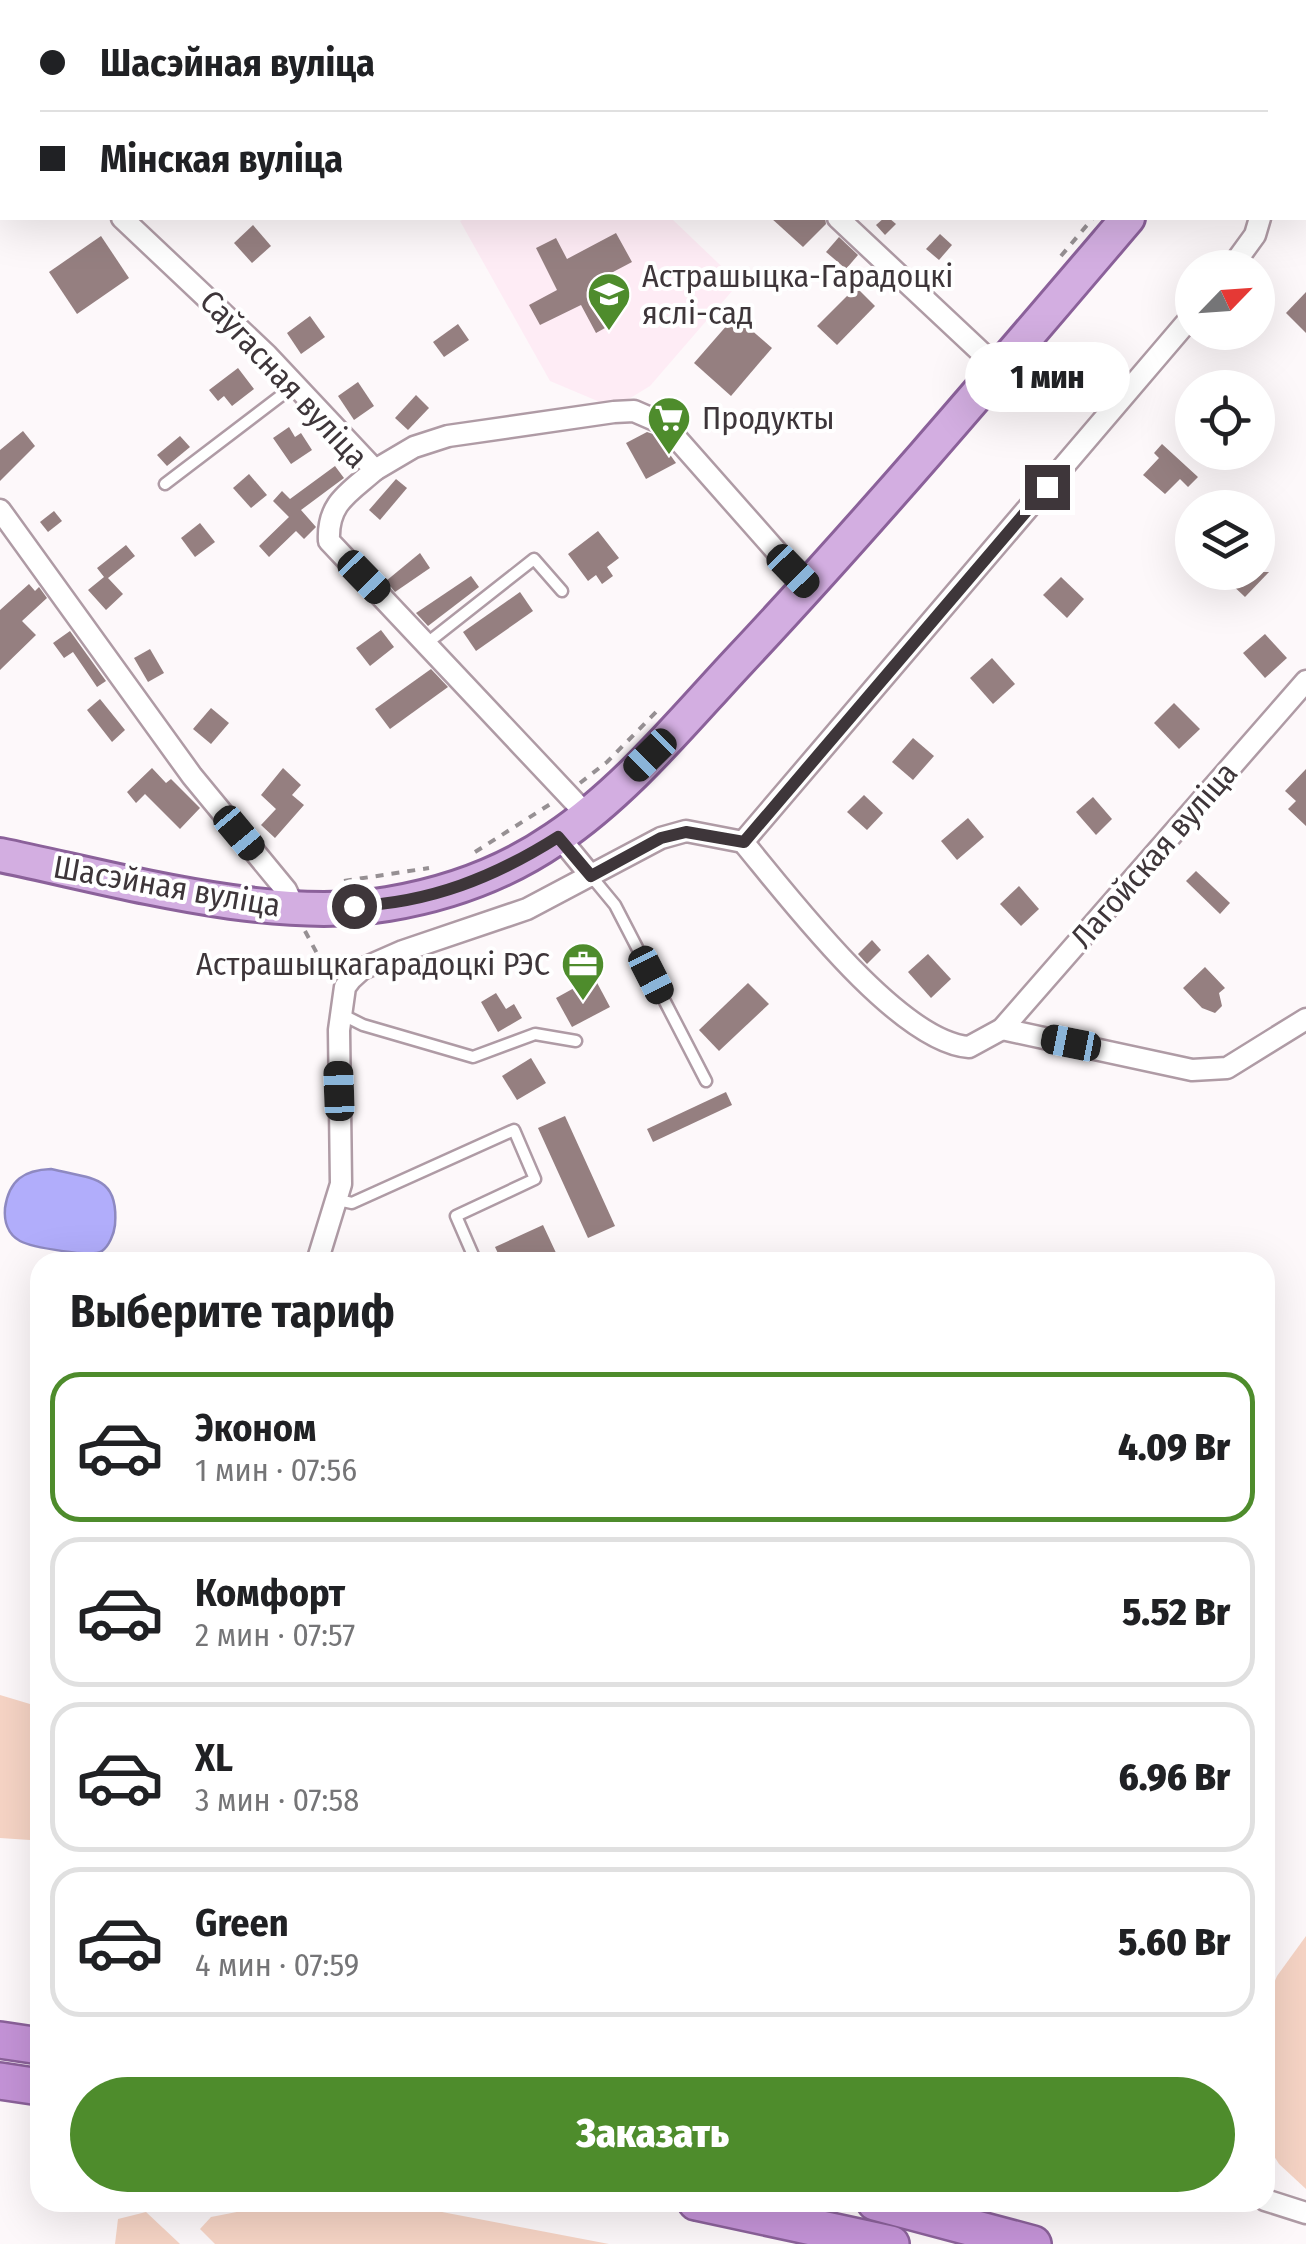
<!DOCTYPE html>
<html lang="ru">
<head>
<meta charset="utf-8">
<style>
	:root { --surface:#fff; --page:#f2f2f2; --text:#202124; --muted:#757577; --line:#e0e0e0; --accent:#4e8c2c }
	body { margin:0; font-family:"Fira Sans Condensed",sans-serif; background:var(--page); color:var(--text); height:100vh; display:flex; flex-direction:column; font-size:38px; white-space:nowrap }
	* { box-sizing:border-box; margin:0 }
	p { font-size:32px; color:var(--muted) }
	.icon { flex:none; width:55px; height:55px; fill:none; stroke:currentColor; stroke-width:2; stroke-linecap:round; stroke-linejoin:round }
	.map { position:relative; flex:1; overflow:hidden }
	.panel { position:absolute; left:30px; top:1252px; width:1245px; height:960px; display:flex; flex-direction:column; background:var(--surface); border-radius:30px; box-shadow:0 10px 40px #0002 }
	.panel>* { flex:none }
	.hud { position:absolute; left:0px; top:0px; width:1308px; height:220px; box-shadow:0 10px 40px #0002; display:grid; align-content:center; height:220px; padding:0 40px; background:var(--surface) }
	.needle { width:65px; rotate:65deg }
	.controls { position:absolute; left:1175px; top:250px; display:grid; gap:20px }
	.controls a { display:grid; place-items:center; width:100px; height:100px; border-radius:50%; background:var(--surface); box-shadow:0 10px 40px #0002; font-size:50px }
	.end { position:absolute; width:45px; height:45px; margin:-22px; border:12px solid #3e363a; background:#fff; box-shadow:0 0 0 5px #fff }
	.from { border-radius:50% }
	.bubble { position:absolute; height:70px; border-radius:35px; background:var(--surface); box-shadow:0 10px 40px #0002; font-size:32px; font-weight:800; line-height:70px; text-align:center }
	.car { position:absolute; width:30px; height:60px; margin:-30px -15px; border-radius:12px; box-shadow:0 0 8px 2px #0007; background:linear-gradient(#222 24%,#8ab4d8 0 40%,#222 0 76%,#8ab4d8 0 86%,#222 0) }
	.hud b { display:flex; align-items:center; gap:35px; height:95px; font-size:38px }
	.hud b+b { border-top:2px solid var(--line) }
	.hud i { width:25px; height:25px; background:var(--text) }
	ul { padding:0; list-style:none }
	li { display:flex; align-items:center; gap:30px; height:150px; margin:0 20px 15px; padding:0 20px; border:5px solid var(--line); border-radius:30px }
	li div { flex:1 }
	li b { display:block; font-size:38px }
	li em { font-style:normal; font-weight:800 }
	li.selected { border-color:var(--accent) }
	li>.icon { width:90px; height:90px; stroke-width:1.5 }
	h2 { padding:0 40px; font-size:45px; line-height:120px }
	.cta { display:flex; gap:20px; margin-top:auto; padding:20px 40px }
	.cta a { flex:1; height:115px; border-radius:60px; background:var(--accent); color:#fff; font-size:40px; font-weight:800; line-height:115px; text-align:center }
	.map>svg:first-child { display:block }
	.built { fill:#feecf5 }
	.green { fill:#f6d4c5 }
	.water { fill:#b1adfb; stroke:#8e89c1; stroke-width:2.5 }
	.building { fill:#957f80 }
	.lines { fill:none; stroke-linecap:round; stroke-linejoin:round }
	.service-casing { stroke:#af9ba5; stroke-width:15 }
	.minor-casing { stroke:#af9ba5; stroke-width:25 }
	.primary-casing { stroke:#8b619a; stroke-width:38 }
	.trunk-casing { stroke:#8b619a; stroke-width:40 }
	.path { stroke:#969093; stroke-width:4; stroke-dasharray:8 8; stroke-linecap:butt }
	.service { stroke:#fff; stroke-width:10 }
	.minor { stroke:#fff; stroke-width:20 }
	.primary { stroke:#d3aee1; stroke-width:32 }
	.trunk { stroke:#c493d7; stroke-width:35 }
	.route { stroke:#3e363a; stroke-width:12 }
	.labels { text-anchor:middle; stroke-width:8; stroke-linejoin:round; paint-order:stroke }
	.poi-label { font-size:32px; fill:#3e363a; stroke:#fff; text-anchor:start }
	.street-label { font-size:32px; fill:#3e363a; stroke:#fff }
</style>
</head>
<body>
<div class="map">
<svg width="1306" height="2244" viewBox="0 0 1306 2244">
	<rect width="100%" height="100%" fill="#fdf8fa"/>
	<polygon class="built" points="467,218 671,218 739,283 650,386 614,408 550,381 460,221"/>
	<g class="green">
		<polygon points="0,1695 40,1707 40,1832 30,1840 0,1838"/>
		<polygon points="1306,1936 1306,2189 1279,2164 1265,2142 1265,2004 1277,1976"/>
		<polygon points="395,2203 609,2244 215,2244 200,2229 211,2217 282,2203"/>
		<polygon points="146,2212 179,2243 180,2244 115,2244 118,2219"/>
	</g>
	<path class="water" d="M 51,1169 C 91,1179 119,1175 115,1225 C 114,1234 109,1246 102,1251 C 92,1258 31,1247 20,1241 C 7,1234 4,1220 5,1208 C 9,1180 24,1170 51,1169 Z"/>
	<g class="building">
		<polygon points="771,218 825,218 826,224 803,247"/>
		<polygon points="884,218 889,218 896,224 885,235 876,225"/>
		<polygon points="253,225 271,246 252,263 234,243"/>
		<polygon points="616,233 632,262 596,281 611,309 607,311 614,323 596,333 581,305 540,325 529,305 557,290 536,248 556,238 567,259"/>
		<polygon points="940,234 952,245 939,260 926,249"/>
		<polygon points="101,236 129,278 77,314 49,272"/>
		<polygon points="839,237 858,255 846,269 826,252"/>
		<polygon points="856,287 875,306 837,345 817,326"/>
		<polygon points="1306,292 1306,333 1286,313"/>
		<polygon points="310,316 325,337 301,354 287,333"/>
		<polygon points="735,316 772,348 731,396 694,363"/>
		<polygon points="458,324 469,340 444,357 433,342"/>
		<polygon points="238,368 254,389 232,406 224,396 218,401 209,390"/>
		<polygon points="358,382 374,406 354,420 338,396"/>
		<polygon points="416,395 429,408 408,430 395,418"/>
		<polygon points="289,427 295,437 301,433 312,450 291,464 273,438"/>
		<polygon points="23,431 35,446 0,481 0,450"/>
		<polygon points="647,432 656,435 676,463 646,479 626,443"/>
		<polygon points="180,436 190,447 167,466 157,455"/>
		<polygon points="1162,444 1198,477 1188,487 1180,479 1165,494 1143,475 1159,458 1154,453"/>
		<polygon points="335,466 344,478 301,510 316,527 304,539 296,531 269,557 259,546 289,517 273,501 282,491 290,499"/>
		<polygon points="249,474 267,495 251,508 233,488"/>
		<polygon points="396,479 407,488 380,520 369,510"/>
		<polygon points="54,511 62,521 48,532 40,522"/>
		<polygon points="200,523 215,542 195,557 181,538"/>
		<polygon points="598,531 619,558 607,567 613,576 602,584 596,575 588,581 568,554"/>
		<polygon points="126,545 135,556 108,578 123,594 106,610 88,590 104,577 97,568"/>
		<polygon points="420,553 430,568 395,592 386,581"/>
		<polygon points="1238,572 1269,572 1245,597 1229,582"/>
		<polygon points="471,576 479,587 428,626 416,613"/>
		<polygon points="1061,577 1084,599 1067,618 1043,595"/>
		<polygon points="29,584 35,591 39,587 47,598 22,621 36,635 0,670 0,610"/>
		<polygon points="520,592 533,611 476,651 463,632"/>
		<polygon points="381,630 394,647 370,666 356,648"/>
		<polygon points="70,631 106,681 97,687 73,652 64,658 53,643"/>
		<polygon points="1265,634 1287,658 1265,678 1243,653"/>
		<polygon points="150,649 164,673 148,682 134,658"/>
		<polygon points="992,658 1015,684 993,704 970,678"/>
		<polygon points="431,669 448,687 390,729 375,709"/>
		<polygon points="100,699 125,730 112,742 87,710"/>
		<polygon points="1174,703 1200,729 1179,749 1154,723"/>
		<polygon points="211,708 229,723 211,744 193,729"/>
		<polygon points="913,738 934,756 913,780 892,762"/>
		<polygon points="152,768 166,783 171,779 200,808 180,829 145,794 136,803 127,792"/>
		<polygon points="283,768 301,785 292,795 304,805 275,838 261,825 276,809 261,795"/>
		<polygon points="1306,769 1306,826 1288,809 1296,801 1285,791"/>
		<polygon points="864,795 883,813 867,830 847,812"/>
		<polygon points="1093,797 1112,819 1096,835 1076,812"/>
		<polygon points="968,818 984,837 957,860 941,841"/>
		<polygon points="1196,871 1230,903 1220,914 1186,881"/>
		<polygon points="1019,886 1039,909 1021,926 1000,904"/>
		<polygon points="872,940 881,950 867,964 858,954"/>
		<polygon points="928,954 951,979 931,998 908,972"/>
		<polygon points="1205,967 1225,988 1219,993 1222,1006 1215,1013 1202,1008 1183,988"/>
		<polygon points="594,977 610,1007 572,1027 556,998"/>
		<polygon points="748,983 769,1004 719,1051 699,1030"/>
		<polygon points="496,993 506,1009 514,1004 522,1018 498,1032 481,1002"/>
		<polygon points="531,1058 546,1083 517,1100 502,1076"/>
		<polygon points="726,1092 732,1105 653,1142 647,1129"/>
		<polygon points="565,1116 615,1226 588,1238 538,1128"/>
		<polygon points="543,1225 557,1255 541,1262 502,1262 495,1247"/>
	</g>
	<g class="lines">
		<g class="service-casing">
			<g id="service">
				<polyline points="165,484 295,385"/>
				<polyline points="426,644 534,559 562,591"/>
				<polyline points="591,876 615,905 706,1081"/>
				<polyline points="341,1014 363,1025 473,1057 535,1034 576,1041"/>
				<polyline points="338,1200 352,1203 514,1130 535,1179 456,1216 476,1262"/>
			</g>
		</g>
		<g class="minor-casing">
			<g id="minor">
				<polyline points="837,2 840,0"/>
				<polyline points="0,105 2,107"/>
				<polyline points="1305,113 1306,114"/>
				<path d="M 122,218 L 267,355 L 375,470 C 349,493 327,503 329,541 L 586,814"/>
				<polyline points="838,218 999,369"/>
				<polyline points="1231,268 1255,235 1260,218"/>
				<polyline points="375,470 414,447 448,436 614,412 634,411 664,424 808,587"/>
				<polyline points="0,510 192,776 286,890 295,909"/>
				<polyline points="559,837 591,876"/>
				<path d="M 743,842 C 788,896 898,1042 969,1047 L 1002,1029 L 1306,681"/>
				<polyline points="743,842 1192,316"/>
				<polyline points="1002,1029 1192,1070 1227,1068 1306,1019"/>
				<polyline points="317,1262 341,1184 339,1030 345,987 351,979 362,969 403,951 527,909 661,838 686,831 743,842"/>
				<polyline points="1265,2200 1306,2213"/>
			</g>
		</g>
		<g class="primary-casing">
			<g id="primary">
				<polyline points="1305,8 1306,7"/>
				<path d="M 0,855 C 117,879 270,924 388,904 C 448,894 504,874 555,839 C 625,792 682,722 739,661 C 874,517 1001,367 1128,218"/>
			</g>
		</g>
		<g class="trunk-casing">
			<g id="trunk">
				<polyline points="0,2040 40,2046"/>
				<polyline points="0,2081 40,2087"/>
				<polyline points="696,2202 891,2244"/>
				<polyline points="875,2202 1033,2244"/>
			</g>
		</g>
		<g class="path">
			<polyline points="1274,2 1276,0"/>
			<polyline points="1061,256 1093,218"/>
			<polyline points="580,783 607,762 660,708"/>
			<polyline points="475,852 552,803"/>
			<polyline points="344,881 429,868"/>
			<polyline points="305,931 329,976"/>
		</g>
		<use href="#service" class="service"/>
		<use href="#minor" class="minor"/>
		<use href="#primary" class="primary"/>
		<use href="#trunk" class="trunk"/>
	</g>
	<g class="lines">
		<path class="route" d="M 354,906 C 430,903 495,877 558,837 L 591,876 L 661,838 L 686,832 L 744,842 L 1047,487"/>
	</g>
	<defs>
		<g id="school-pin" transform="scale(2.25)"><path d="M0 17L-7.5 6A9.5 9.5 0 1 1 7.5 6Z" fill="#4e8c2c" stroke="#fff"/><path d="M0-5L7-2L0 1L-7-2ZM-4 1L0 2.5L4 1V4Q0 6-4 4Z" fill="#fff"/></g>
		<g id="supermarket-pin" transform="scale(2.25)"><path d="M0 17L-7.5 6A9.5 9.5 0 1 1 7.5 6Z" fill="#4e8c2c" stroke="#fff"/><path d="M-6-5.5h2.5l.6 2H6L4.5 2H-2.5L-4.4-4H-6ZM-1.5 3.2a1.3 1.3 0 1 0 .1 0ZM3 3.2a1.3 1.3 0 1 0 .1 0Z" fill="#fff"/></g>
		<g id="office-pin" transform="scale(2.25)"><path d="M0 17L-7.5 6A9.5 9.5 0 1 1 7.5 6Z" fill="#4e8c2c" stroke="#fff"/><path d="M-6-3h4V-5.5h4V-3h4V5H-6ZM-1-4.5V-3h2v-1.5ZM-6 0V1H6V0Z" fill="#fff"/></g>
	</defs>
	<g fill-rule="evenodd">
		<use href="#school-pin" x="609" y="294"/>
		<use href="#supermarket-pin" x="669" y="418"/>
		<use href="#office-pin" x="583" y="964"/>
	</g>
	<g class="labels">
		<g class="poi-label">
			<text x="642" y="287">Астрашыцка-Гарадоцкі<tspan x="642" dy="37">яслі-сад</tspan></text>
			<text x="702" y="429">Продукты</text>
			<text x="550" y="975" text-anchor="end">Астрашыцкагарадоцкі РЭС</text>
		</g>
		<g class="street-label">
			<text transform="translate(284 379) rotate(47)" y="11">Саўгасная вуліца</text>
			<text transform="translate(1154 855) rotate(-49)" y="11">Лагойская вуліца</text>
			<text transform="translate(167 886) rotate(10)" y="11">Шасэйная вуліца</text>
		</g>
	</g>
</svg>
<div class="controls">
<a><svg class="needle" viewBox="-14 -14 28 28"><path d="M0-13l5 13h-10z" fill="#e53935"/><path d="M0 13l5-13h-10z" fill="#757577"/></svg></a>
<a><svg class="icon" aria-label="locate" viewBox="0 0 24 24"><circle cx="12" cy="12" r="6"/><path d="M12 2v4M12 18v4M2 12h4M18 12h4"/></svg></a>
<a><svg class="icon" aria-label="layers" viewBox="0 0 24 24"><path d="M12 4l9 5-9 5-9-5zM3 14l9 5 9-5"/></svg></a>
</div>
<i class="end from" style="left:354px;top:906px"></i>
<i class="end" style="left:1047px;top:487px"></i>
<div class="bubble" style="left:965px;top:342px;width:165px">1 мин</div>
<i class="car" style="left:793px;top:571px;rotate:136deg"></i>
<i class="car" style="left:364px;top:577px;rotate:136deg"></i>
<i class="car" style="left:650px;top:755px;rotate:225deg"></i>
<i class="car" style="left:239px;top:833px;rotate:140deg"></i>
<i class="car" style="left:651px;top:975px;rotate:153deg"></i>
<i class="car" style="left:1071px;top:1043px;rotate:281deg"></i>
<i class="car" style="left:339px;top:1091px;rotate:358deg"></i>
<div class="hud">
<b><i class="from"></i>Шасэйная вуліца</b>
<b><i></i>Мінская вуліца</b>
</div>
<section class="panel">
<h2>Выберите тариф</h2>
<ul>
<li class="selected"><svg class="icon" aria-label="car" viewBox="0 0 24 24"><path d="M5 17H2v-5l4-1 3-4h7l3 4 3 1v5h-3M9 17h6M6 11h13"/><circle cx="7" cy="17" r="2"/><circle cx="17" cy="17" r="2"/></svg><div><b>Эконом</b><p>1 мин · 07:56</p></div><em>4.09 Br</em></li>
<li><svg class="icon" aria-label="car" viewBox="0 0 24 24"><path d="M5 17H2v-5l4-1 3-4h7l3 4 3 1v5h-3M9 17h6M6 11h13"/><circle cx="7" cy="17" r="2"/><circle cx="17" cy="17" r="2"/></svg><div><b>Комфорт</b><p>2 мин · 07:57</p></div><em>5.52 Br</em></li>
<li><svg class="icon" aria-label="car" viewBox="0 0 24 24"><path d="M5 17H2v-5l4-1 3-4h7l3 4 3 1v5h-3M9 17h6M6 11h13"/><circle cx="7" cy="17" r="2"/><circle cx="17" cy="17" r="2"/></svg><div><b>XL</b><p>3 мин · 07:58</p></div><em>6.96 Br</em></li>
<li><svg class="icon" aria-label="car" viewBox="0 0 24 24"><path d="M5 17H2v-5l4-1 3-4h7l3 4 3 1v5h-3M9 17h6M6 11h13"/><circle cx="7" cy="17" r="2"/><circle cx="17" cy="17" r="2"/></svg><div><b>Green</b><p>4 мин · 07:59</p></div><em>5.60 Br</em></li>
</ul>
<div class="cta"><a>Заказать</a></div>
</section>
</div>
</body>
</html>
